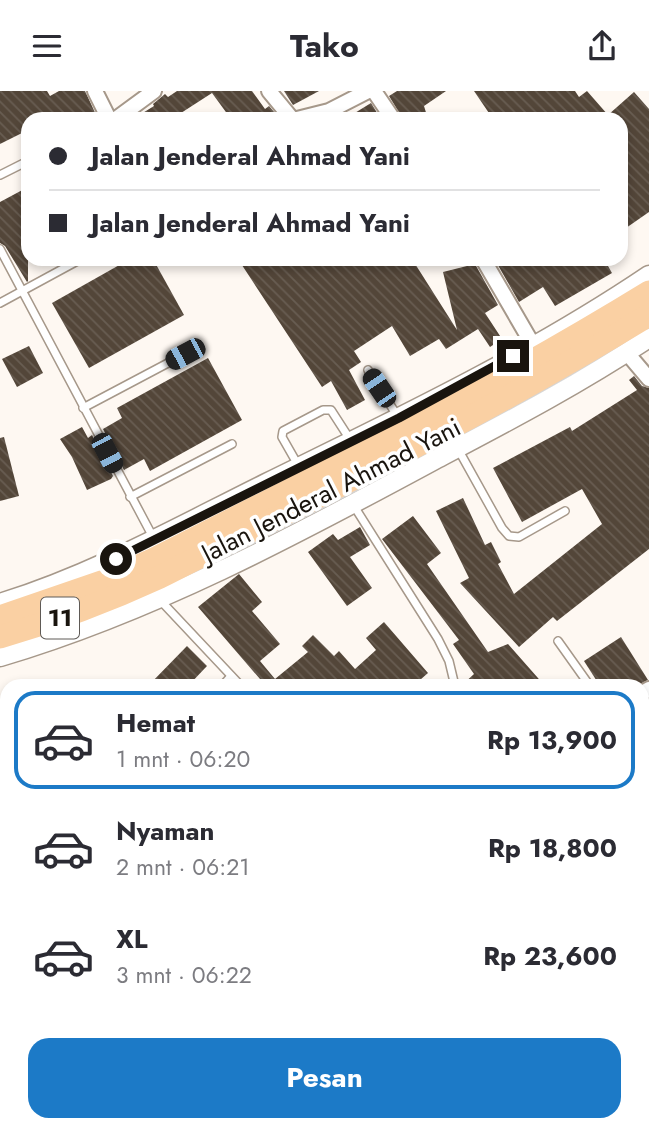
<!DOCTYPE html>
<html lang="id">
<head>
<meta charset="utf-8">
<style>
	:root { --surface:#fff; --page:#f7f7f7; --text:#2b2b33; --muted:#7c7c81; --line:#e1e1e2; --accent:#1c7ac7 }
	body { margin:0; font-family:Jost,sans-serif; background:var(--page); color:var(--text); height:100vh; display:flex; flex-direction:column; font-size:26px; white-space:nowrap }
	* { box-sizing:border-box; margin:0 }
	p { font-size:23px; color:var(--muted) }
	.icon { flex:none; width:38px; height:38px; fill:none; stroke:currentColor; stroke-width:2; stroke-linecap:round; stroke-linejoin:round }
	.map { position:relative; flex:1; overflow:hidden }
	.details { position:absolute; left:0px; top:588px; width:649px; height:453px; display:flex; flex-direction:column; background:var(--surface); border-radius:21px 21px 0 0; box-shadow:0 4px 10px #0003 }
	.details>* { flex:none }
	.hud { position:absolute; left:21px; top:21px; width:607px; height:154px; border-radius:21px; box-shadow:0 4px 10px #0003; display:grid; align-content:center; height:154px; padding:0 28px; background:var(--surface) }
	.end { position:absolute; width:32px; height:32px; margin:-16px; border:9px solid #19140e; background:#fff; box-shadow:0 0 0 4px #fff }
	.from { border-radius:50% }
	.car { position:absolute; width:21px; height:42px; margin:-21px -10px; border-radius:9px; box-shadow:0 0 5px 2px #0007; background:linear-gradient(#222 24%,#8ab4d8 0 40%,#222 0 76%,#8ab4d8 0 86%,#222 0) }
	.hud b { display:flex; align-items:center; gap:24px; height:66px; font-size:26px }
	.hud b+b { border-top:2px solid var(--line) }
	.hud i { width:18px; height:18px; background:var(--text) }
	ul { padding:12px 0 0; list-style:none }
	li { display:flex; align-items:center; gap:21px; height:98px; margin:0 14px 10px; padding:0 14px; border:4px solid transparent; border-radius:21px }
	li div { flex:1 }
	li b { display:block; font-size:26px }
	li em { font-style:normal; font-weight:700 }
	li.on { border-color:var(--accent) }
	li>.icon { width:63px; height:63px; stroke-width:1.5 }
	.cta { display:flex; gap:14px; margin-top:auto; padding:14px 28px }
	.cta a { flex:1; height:80px; border-radius:21px; background:var(--accent); color:#fff; font-size:28px; font-weight:700; line-height:80px; text-align:center }
	header { display:flex; justify-content:space-between; align-items:center; height:91px; padding:0 28px; background:var(--surface); font-size:32px; font-weight:700 }
	.map>svg:first-child { display:block }
	.building { fill:url(#building-back-hatch) }
	.lines { fill:none; stroke-linecap:round; stroke-linejoin:round }
	.service-casing { stroke:#a6988a; stroke-width:10 }
	.minor-casing { stroke:#a6988a; stroke-width:18 }
	.tertiary-casing { stroke:#a6988a; stroke-width:21 }
	.trunk-casing { stroke:#d6d5d4; stroke-width:26 }
	.service { stroke:#fff; stroke-width:7 }
	.minor { stroke:#fff; stroke-width:14 }
	.tertiary { stroke:#fff; stroke-width:18 }
	.trunk { stroke:#fad0a3; stroke-width:23 }
	.route { stroke:#19140e; stroke-width:9 }
	.labels { text-anchor:middle; stroke-width:7; stroke-linejoin:round; paint-order:stroke }
	.shield { fill:#fff; stroke:#5e5a56; stroke-width:2 }
	.shield-label { font-size:24px; font-weight:bold; fill:#19140e }
	.street-label { font-size:26px; fill:#19140e; stroke:#fff }
</style>
</head>
<body>
<header><svg class="icon" aria-label="menu" viewBox="0 0 24 24"><path d="M4 6h16M4 12h16M4 18h16"/></svg>Tako<svg class="icon" aria-label="share" viewBox="0 0 24 24"><path d="M12 15V3M7 8l5-5 5 5M5 13v7h14v-7"/></svg></header>
<div class="map">
<svg width="649" height="1041" viewBox="0 0 649 1041">
	<defs>
		<pattern id="building-back-hatch" width="6" height="6" patternUnits="userSpaceOnUse" patternTransform="scale(1.75)"><rect width="6" height="6" fill="#534639"/><path d="M-1 5l2 2M0 0l6 6M5-1l2 2" fill="none" stroke="#685d52"/></pattern>
	</defs>
	<rect width="100%" height="100%" fill="#fef8f2"/>
	<g class="building">
		<polygon points="0,0 47,0 50,5 59,0 85,0 98,28 28,28 28,39 0,53"/>
		<polygon points="177,0 252,0 265,18 269,15 280,28 231,28 212,2 181,22 186,28 133,28 154,15 153,13 165,3 168,6"/>
		<polygon points="284,0 319,0 293,14"/>
		<polygon points="397,0 446,0 424,15 428,28 403,28 389,5"/>
		<polygon points="474,0 575,0 579,6 587,0 608,24 634,1 649,18 649,121 626,137 621,129 621,28 493,28"/>
		<polygon points="371,12 381,28 345,28"/>
		<polygon points="28,96 28,190 27,191 5,155 0,152 0,111"/>
		<polygon points="130,168 153,168 184,224 89,277 52,212"/>
		<polygon points="238,168 412,168 457,239 443,181 475,173 498,214 485,222 502,248 490,256 478,238 446,258 439,248 410,265 392,235 354,260 361,271 349,279 365,309 347,319 331,290 322,296"/>
		<polygon points="604,168 612,182 555,215 543,196 519,211 495,169"/>
		<polygon points="29,255 43,282 17,296 2,268"/>
		<polygon points="208,267 242,329 150,380 144,368 124,379 103,338 122,327 117,317"/>
		<polygon points="634,285 642,295 649,297 649,458 557,530 553,526 519,556 460,492 469,487 436,420 463,407 485,454 491,451 501,471 498,473 514,503 602,433 582,398 522,431 493,377 570,336 572,340 637,299 629,289"/>
		<polygon points="82,336 88,347 92,344 113,385 111,388 87,399 72,366 60,348"/>
		<polygon points="4,346 19,405 0,410 0,347"/>
		<polygon points="413,425 441,462 427,473 488,561 508,553 545,595 461,595 474,583 453,553 459,549 382,448"/>
		<polygon points="360,436 370,454 350,466 372,497 347,515 308,461 333,443 338,449"/>
		<polygon points="239,483 262,511 252,520 280,553 260,570 275,588 308,561 302,555 313,544 334,565 339,560 355,578 376,559 366,547 384,531 428,582 413,595 266,595 198,516"/>
		<polygon points="621,546 648,589 636,595 600,595 584,570"/>
		<polygon points="187,555 207,575 188,595 148,595"/>
	</g>
	<g class="lines">
		<g class="service-casing">
			<g id="service">
				<polyline points="0,84 28,70"/>
				<polyline points="0,158 154,448"/>
				<polyline points="0,212 81,168"/>
				<polyline points="368,279 398,326"/>
				<polyline points="83,317 185,263"/>
				<polyline points="458,358 502,437 509,445 519,446 565,420"/>
				<polyline points="298,374 282,346 283,340 323,319 331,319 351,350"/>
				<polyline points="130,406 232,353"/>
				<polyline points="354,415 438,548 449,570 455,595"/>
				<polyline points="160,509 241,595"/>
				<polyline points="558,550 590,595"/>
				<polyline points="222,595 231,585"/>
			</g>
		</g>
		<g class="minor-casing">
			<g id="minor">
				<polyline points="95,0 109,28"/>
				<polyline points="269,0 292,28"/>
				<polyline points="374,0 393,28"/>
				<polyline points="116,28 154,0"/>
				<polyline points="297,28 329,20 368,0"/>
				<polyline points="483,168 533,254"/>
				<polyline points="627,262 649,288"/>
				<polyline points="642,602 649,598"/>
				<polyline points="0,700 7,696"/>
				<polyline points="0,713 7,727"/>
				<polyline points="642,769 649,772"/>
				<polyline points="171,1034 175,1041"/>
			</g>
		</g>
		<g class="tertiary-casing">
			<g id="tertiary">
				<path d="M 0,512 C 94,483 179,435 266,392 C 396,328 529,265 649,184"/>
				<path d="M 0,566 C 152,521 294,445 433,370 C 507,331 580,293 649,247"/>
			</g>
		</g>
		<g class="trunk-casing">
			<g id="trunk">
				<path d="M 0,526 L 107,489 L 152,469 C 320,384 488,300 649,201"/>
				<path d="M 0,546 C 55,530 108,510 160,486 C 325,402 491,321 649,224"/>
			</g>
		</g>
		<use href="#service" class="service"/>
		<use href="#minor" class="minor"/>
		<use href="#tertiary" class="tertiary"/>
		<use href="#trunk" class="trunk"/>
	</g>
	<g class="lines">
		<polyline class="route" points="116,468 399,327 513,265"/>
	</g>
	<g class="labels">
		<rect class="shield" x="41" y="506.5" width="38" height="41" rx="5"/>
		<g class="shield-label">
			<text x="60" y="535">11</text>
		</g>
		<g class="street-label">
			<text transform="translate(331 399) rotate(-27)" y="9">Jalan Jenderal Ahmad Yani</text>
		</g>
	</g>
</svg>
<i class="end from" style="left:116px;top:468px"></i>
<i class="end" style="left:513px;top:265px"></i>
<i class="car" style="left:185px;top:263px;rotate:242deg"></i>
<i class="car" style="left:379px;top:297px;rotate:326deg"></i>
<i class="car" style="left:107px;top:362px;rotate:152deg"></i>
<div class="hud">
<b><i class="from"></i>Jalan Jenderal Ahmad Yani</b>
<b><i></i>Jalan Jenderal Ahmad Yani</b>
</div>
<section class="details">
<ul>
<li class="on"><svg class="icon" aria-label="car" viewBox="0 0 24 24"><path d="M5 17H2v-5l4-1 3-4h7l3 4 3 1v5h-3M9 17h6M6 11h13"/><circle cx="7" cy="17" r="2"/><circle cx="17" cy="17" r="2"/></svg><div><b>Hemat</b><p>1 mnt · 06:20</p></div><em>Rp 13,900</em></li>
<li><svg class="icon" aria-label="car" viewBox="0 0 24 24"><path d="M5 17H2v-5l4-1 3-4h7l3 4 3 1v5h-3M9 17h6M6 11h13"/><circle cx="7" cy="17" r="2"/><circle cx="17" cy="17" r="2"/></svg><div><b>Nyaman</b><p>2 mnt · 06:21</p></div><em>Rp 18,800</em></li>
<li><svg class="icon" aria-label="car" viewBox="0 0 24 24"><path d="M5 17H2v-5l4-1 3-4h7l3 4 3 1v5h-3M9 17h6M6 11h13"/><circle cx="7" cy="17" r="2"/><circle cx="17" cy="17" r="2"/></svg><div><b>XL</b><p>3 mnt · 06:22</p></div><em>Rp 23,600</em></li>
</ul>
<div class="cta"><a>Pesan</a></div>
</section>
</div>
</body>
</html>
